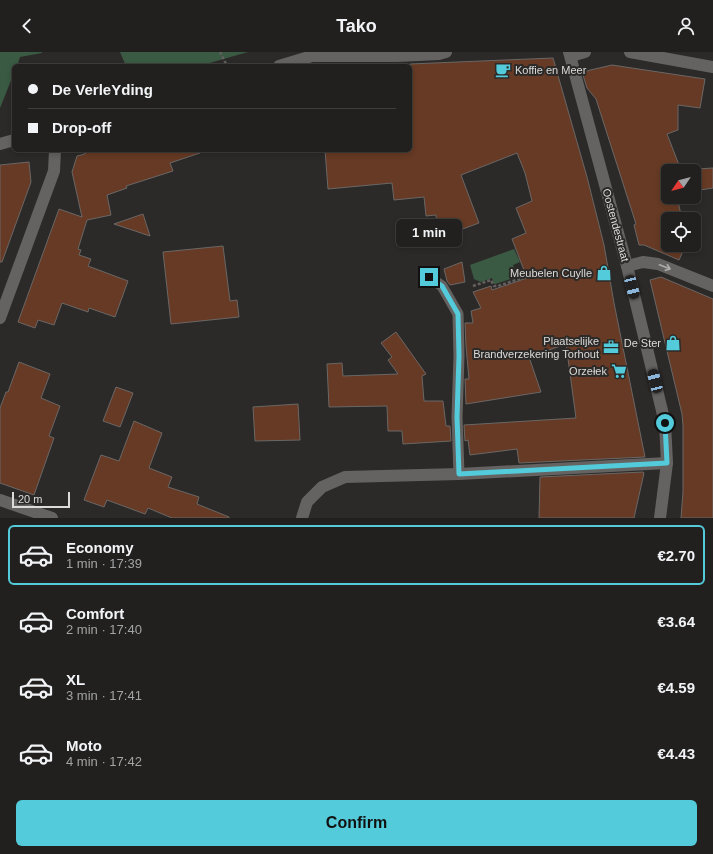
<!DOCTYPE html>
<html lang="en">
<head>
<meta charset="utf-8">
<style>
	:root { --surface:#21201e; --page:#292827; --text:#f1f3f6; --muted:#a2a3a4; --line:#3e3e3c; --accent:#53cbda }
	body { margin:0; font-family:Helvetica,sans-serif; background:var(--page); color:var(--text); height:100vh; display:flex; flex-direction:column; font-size:15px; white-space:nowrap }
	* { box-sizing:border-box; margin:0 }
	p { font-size:13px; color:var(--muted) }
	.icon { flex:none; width:22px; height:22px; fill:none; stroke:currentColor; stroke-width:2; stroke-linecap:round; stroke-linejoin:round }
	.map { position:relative; height:466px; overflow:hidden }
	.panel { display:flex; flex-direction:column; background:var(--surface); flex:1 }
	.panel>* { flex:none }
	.banner { position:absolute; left:12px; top:12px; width:400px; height:88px; border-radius:6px; box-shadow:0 2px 6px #0003,0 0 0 1px var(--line); display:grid; align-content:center; height:88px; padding:0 16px; background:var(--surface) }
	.needle { width:26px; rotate:235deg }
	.controls { position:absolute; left:661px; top:112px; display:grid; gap:8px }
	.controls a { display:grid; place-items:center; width:40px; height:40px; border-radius:6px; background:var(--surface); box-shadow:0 2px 6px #0003,0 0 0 1px var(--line); font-size:20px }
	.scale { position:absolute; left:12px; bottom:10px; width:58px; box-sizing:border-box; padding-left:4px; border:2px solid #dcdbd9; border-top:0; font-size:11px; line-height:14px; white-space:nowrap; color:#dcdbd9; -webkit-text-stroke:3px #2c2a28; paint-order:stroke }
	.end { position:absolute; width:18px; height:18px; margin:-9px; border:5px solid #53cbda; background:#111; box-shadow:0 0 0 2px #111 }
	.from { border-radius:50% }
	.bubble { position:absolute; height:28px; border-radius:6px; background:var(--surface); box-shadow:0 2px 6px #0003,0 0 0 1px var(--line); font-size:13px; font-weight:800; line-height:28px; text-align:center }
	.car { position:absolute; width:12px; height:24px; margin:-12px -6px; border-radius:5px; box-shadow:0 0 3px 1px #0007; background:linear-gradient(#222 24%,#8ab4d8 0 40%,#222 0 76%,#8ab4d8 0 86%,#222 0) }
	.banner b { display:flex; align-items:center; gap:14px; height:38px; font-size:15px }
	.banner b+b { border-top:1px solid var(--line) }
	.banner i { width:10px; height:10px; background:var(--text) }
	ul { padding:7px 0 0; list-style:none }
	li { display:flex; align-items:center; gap:12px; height:60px; margin:0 8px 6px; padding:0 8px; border:2px solid transparent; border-radius:6px }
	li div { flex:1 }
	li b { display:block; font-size:15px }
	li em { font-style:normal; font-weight:800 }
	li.selected { border-color:var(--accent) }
	li>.icon { width:36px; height:36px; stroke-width:1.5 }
	.button { display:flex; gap:8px; margin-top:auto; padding:8px 16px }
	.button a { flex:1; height:46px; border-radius:6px; background:var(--accent); color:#111; font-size:16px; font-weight:800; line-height:46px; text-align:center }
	header { display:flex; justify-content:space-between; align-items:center; height:52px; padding:0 16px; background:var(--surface); font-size:18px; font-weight:800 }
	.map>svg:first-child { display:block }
	.green { fill:#3a5a43 }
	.building { fill:#663a24; stroke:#6a6766 }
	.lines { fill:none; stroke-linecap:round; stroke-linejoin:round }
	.path { stroke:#63615f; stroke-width:2.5; stroke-dasharray:3 2; stroke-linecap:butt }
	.service { stroke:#656361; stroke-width:11 }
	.minor { stroke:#656361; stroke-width:12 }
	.tertiary { stroke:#656361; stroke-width:12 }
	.oneway { stroke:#acaba9 }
	.route { stroke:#53cbda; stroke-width:5 }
	.labels { text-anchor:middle; stroke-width:4; stroke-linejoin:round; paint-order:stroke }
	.poi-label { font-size:11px; fill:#dcdbd9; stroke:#2c2a28; text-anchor:end }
	.street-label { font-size:11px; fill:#dcdbd9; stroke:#2c2a28 }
</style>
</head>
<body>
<header><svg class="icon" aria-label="back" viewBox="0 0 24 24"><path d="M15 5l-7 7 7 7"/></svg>Tako<svg class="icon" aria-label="person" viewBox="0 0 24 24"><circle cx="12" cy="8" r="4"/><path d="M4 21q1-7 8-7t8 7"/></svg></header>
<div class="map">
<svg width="713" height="466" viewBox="0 0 713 466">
	<rect width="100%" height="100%" fill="#2c2a28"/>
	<g class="green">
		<polygon points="0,0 42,0 42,1 20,5 17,14 14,14 14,21 0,56"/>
		<polygon points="120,0 248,0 199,14 126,14"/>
		<polygon points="514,197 520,210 513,213 517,225 495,232 494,232 492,226 481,230 474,227 470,213"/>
	</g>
	<g class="building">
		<polygon points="553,6 587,125 604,193 614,251 645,405 519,411 517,397 470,403 468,388 465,389 464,373 576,366 566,292 529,305 541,340 466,352 465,327 469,327 466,294 465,271 473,271 471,259 481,256 473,240 491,234 492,238 527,226 512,187 526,181 516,156 532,149 525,121 517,101 461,123 479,171 438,186 436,163 426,164 424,145 394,148 392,131 328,137 325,98 410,98 410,12"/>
		<polygon points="612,13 705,27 700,56 678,53 678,78 667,82 681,118 713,116 713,136 694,139 694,119 668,119 668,145 677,145 682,167 668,167 668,193 686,193 679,208 644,193 639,193 634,173 636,172 596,47 587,36 582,20"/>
		<polygon points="84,98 200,98 200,101 170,111 173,119 126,134 127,136 107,143 111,163 87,168 78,197 81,198 79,203 91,207 88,214 128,229 115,265 89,256 88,260 62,251 54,273 38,268 35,276 18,270 59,157 82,165 72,120 77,104 85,102"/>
		<polygon points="29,110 31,130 2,210 0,210 0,113"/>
		<polygon points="143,162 150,184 114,172"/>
		<polygon points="223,194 230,249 237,248 239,265 171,272 163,200"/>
		<polygon points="462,210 465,230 450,233 447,229 444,217"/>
		<polygon points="661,225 713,247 713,466 681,466 683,440 683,374 682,362 650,228"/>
		<polygon points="396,280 426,322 422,324 424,349 443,349 446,374 450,374 451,389 403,392 402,379 388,379 387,354 329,355 327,312 342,311 343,324 398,322 388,308 392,305 381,291"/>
		<polygon points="19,310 50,322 41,346 60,354 49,384 54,386 34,443 0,431 0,356 6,340 8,340"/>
		<polygon points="116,335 133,341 120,375 103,369"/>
		<polygon points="298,352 300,388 255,389 253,355"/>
		<polygon points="134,369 162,381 149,416 172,425 168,435 199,445 197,452 229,465 229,466 172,466 148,456 145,462 107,448 104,455 84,448 101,403 119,409"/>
		<polygon points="643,420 644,421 634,466 539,466 540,425"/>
	</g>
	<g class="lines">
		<g class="path">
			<polyline points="220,0 227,14"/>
			<polyline points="473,234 491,228 494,234 498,234 525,225"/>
		</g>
		<polyline class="service" points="429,225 442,234 458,262 459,304 457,365 459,422"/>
		<g class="minor">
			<polyline points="630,0 713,15"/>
			<polyline points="571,4 585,0"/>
			<polyline points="279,14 312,4 397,4 439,2 446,0"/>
			<polyline points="0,92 14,88"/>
			<polyline points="627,214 643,210 658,212 713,234"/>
			<polyline points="0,266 54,119 55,98"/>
			<polyline points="0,448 52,466"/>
			<polyline points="302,466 307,450 322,435 345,425 459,422 667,411"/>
		</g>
		<polyline class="tertiary" points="569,0 627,214 665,371 667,411 660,466"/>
	</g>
	<defs><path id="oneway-shaft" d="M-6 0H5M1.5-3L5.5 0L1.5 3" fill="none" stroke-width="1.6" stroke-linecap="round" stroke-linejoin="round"/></defs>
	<use class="oneway" href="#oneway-shaft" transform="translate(665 215) rotate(21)"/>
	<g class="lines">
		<polyline class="route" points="429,225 442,234 458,262 459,304 457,365 459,422 667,411 665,371"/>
	</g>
	<defs>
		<g id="cafe-bare" transform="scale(1.2)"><path d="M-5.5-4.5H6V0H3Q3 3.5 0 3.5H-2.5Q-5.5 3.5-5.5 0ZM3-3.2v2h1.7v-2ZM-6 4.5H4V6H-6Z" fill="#53cbda" stroke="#2c2a28" stroke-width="2.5" paint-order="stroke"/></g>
		<g id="shop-bare" transform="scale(1.2)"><path d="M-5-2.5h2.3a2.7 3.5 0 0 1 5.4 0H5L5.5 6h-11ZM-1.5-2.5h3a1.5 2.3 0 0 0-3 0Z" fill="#53cbda" stroke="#2c2a28" stroke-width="2.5" paint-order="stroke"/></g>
		<g id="office-bare" transform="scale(1.2)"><path d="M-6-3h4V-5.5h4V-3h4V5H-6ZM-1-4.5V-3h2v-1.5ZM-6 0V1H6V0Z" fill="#53cbda" stroke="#2c2a28" stroke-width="2.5" paint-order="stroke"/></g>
		<g id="supermarket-bare" transform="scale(1.2)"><path d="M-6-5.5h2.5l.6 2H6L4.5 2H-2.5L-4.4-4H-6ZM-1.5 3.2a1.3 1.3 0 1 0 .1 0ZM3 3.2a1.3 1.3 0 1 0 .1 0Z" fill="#53cbda" stroke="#2c2a28" stroke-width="2.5" paint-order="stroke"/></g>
	</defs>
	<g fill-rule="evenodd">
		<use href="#cafe-bare" x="503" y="18"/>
		<use href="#shop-bare" x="604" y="221"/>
		<use href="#shop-bare" x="673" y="291"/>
		<use href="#office-bare" x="611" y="295"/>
		<use href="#supermarket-bare" x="619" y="319"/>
	</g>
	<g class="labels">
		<g class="poi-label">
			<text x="515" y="22" text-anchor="start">Koffie en Meer</text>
			<text x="592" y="225">Meubelen Cuylle</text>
			<text x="599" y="293">Plaatselijke<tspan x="599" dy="13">Brandverzekering Torhout</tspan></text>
			<text x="661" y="295">De Ster</text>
			<text x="607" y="323">Orzełek</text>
		</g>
		<g class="street-label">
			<text transform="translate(616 173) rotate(75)" y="4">Oostendestraat</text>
		</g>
	</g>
</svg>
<div class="controls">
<a><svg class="needle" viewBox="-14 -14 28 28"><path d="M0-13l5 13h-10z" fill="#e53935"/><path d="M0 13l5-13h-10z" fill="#a2a3a4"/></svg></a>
<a><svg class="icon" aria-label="locate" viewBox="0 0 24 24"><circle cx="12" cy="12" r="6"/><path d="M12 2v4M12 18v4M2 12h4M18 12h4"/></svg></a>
</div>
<div class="scale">20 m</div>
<i class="end from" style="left:665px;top:371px"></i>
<i class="end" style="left:429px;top:225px"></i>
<div class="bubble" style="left:396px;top:167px;width:66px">1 min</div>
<i class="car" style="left:632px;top:235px;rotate:166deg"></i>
<i class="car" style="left:655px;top:329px;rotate:346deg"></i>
<div class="banner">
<b><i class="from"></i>De VerleYding</b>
<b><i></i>Drop-off</b>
</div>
</div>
<section class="panel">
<ul>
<li class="selected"><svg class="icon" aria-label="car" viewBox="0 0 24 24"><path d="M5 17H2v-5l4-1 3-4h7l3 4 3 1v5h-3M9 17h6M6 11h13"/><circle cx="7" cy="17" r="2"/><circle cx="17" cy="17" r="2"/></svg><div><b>Economy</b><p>1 min · 17:39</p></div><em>€2.70</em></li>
<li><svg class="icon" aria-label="car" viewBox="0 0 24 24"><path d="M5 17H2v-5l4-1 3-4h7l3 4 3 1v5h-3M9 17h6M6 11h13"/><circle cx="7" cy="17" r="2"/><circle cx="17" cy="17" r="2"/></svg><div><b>Comfort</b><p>2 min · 17:40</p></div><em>€3.64</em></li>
<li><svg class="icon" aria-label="car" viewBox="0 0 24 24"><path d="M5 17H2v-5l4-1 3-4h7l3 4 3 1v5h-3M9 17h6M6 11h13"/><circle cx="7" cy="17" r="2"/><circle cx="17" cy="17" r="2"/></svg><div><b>XL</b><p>3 min · 17:41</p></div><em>€4.59</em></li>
<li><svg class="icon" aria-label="car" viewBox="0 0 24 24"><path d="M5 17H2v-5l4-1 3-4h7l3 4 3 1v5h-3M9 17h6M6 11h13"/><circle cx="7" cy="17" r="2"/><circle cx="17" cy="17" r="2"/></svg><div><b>Moto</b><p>4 min · 17:42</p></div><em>€4.43</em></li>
</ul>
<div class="button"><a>Confirm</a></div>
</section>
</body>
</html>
